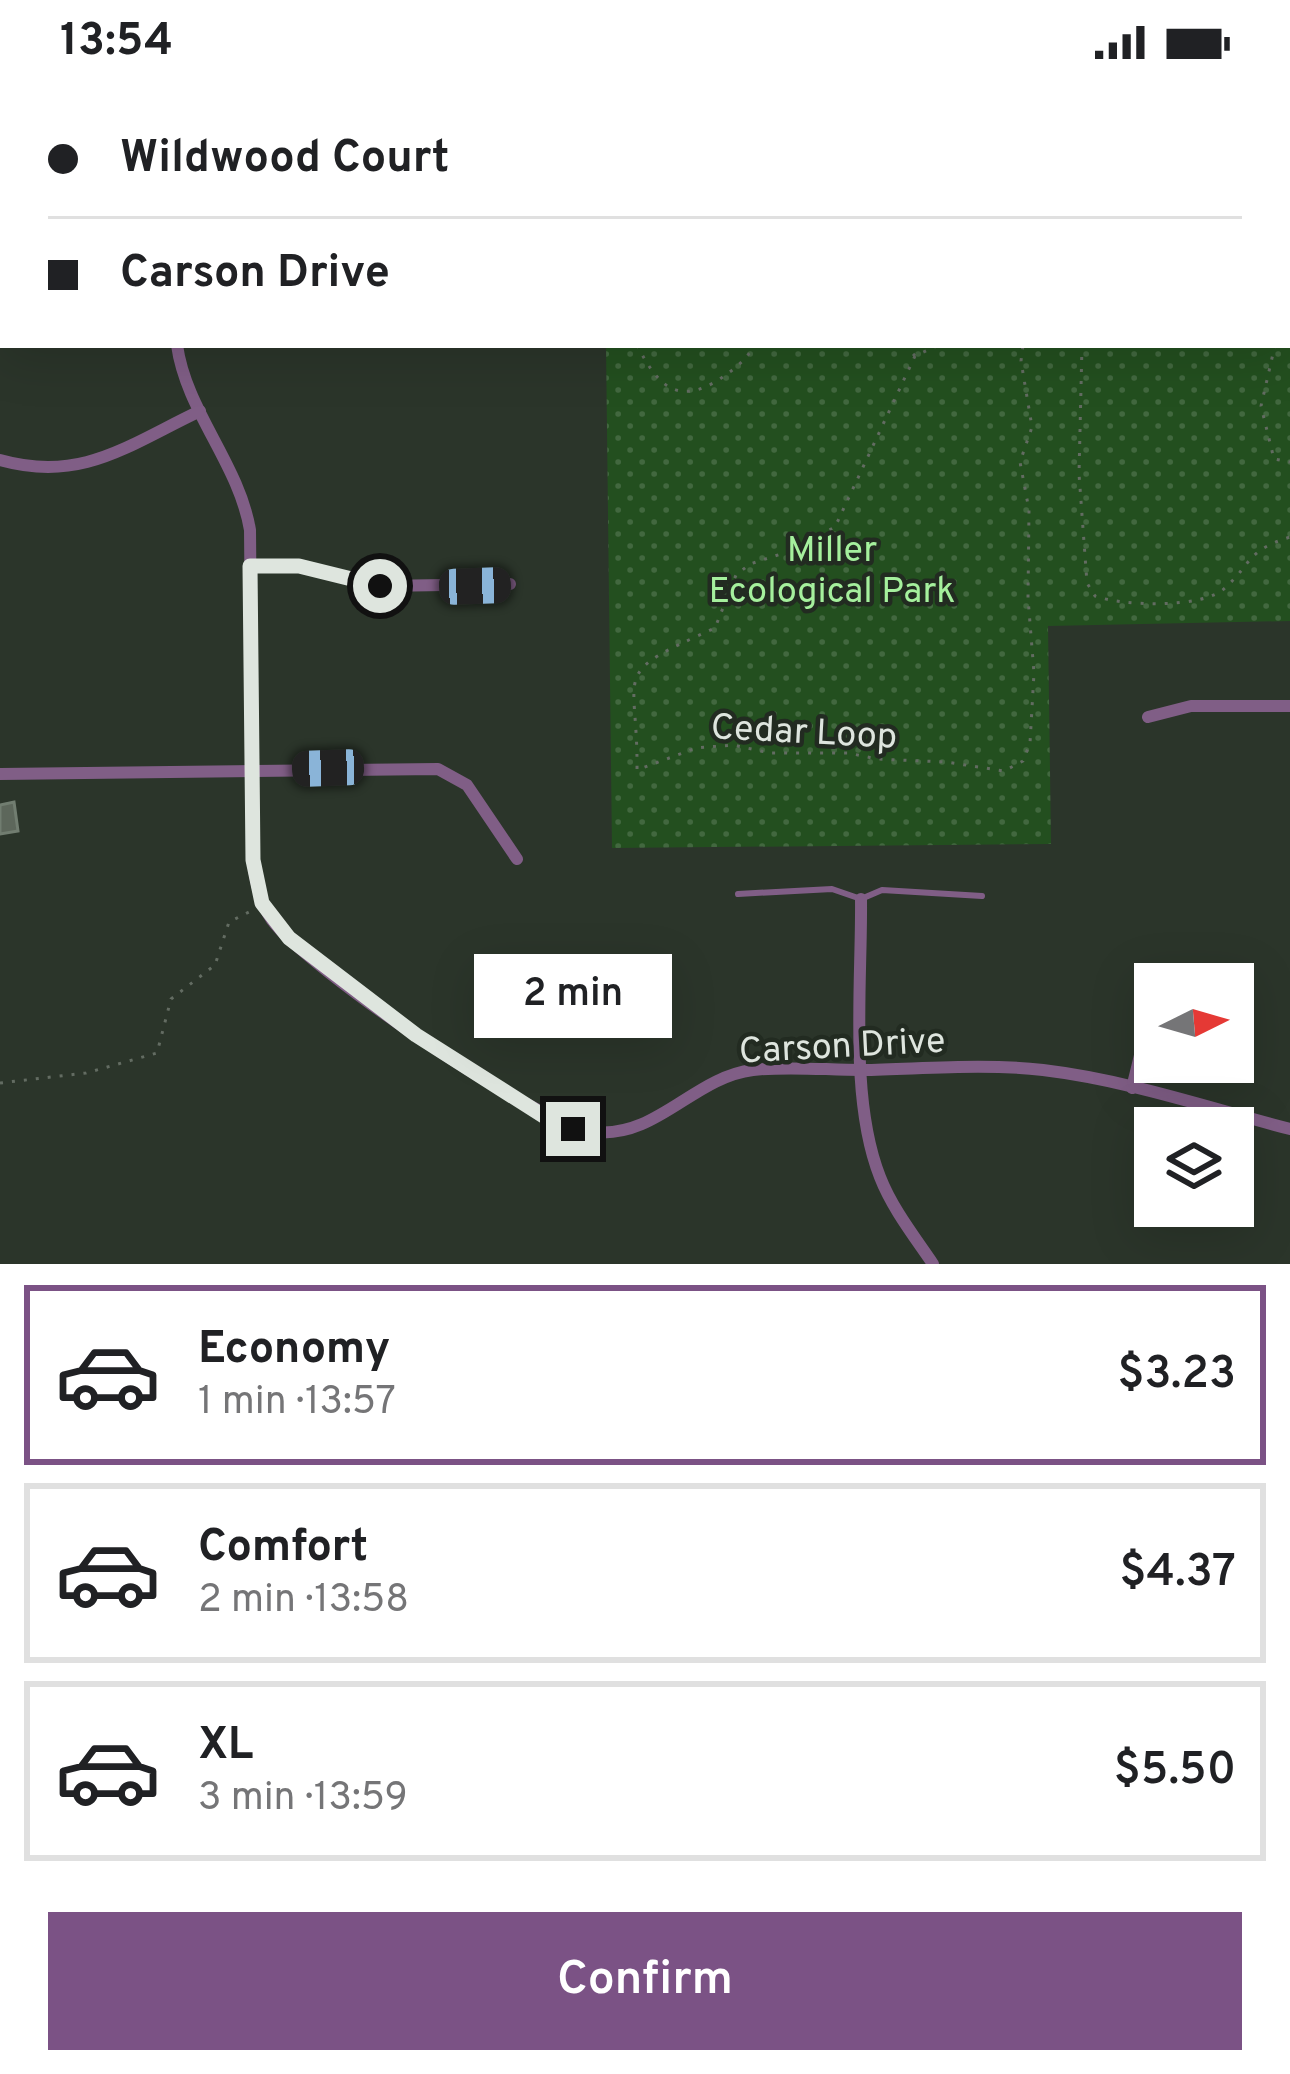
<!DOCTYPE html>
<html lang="en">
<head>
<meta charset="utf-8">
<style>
	:root { --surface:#fff; --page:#f6f6f6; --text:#202124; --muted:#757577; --line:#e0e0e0; --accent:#7b5285 }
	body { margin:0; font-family:Overpass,sans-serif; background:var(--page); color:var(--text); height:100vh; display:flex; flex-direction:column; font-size:45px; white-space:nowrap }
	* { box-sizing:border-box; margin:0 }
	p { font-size:39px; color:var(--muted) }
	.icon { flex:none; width:66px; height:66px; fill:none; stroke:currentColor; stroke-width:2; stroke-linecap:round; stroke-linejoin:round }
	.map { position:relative; height:1180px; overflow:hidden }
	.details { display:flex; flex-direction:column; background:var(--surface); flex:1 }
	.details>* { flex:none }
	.banner { position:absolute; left:0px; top:0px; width:1290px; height:264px; box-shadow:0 12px 48px #0002; display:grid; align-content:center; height:264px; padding:0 48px; background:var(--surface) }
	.needle { width:78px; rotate:85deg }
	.controls { position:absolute; left:1134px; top:879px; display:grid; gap:24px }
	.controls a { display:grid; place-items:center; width:120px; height:120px; border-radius:0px; background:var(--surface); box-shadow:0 12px 48px #0002; font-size:60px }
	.end { position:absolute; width:54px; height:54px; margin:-27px; border:15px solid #dee5de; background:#111; box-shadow:0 0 0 6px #111 }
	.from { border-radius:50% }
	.bubble { position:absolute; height:84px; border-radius:0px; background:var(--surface); box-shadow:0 12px 48px #0002; font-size:39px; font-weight:600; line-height:84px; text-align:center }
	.car { position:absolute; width:36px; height:72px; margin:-36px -18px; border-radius:15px; box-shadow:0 0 9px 3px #0007; background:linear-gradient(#222 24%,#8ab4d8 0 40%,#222 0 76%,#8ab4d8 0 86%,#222 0) }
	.banner b { display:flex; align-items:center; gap:42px; height:114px; font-size:45px }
	.banner b+b { border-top:3px solid var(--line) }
	.banner i { width:30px; height:30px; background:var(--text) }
	ul { padding:21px 0 0; list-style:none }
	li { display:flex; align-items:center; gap:36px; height:180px; margin:0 24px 18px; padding:0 24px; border:6px solid var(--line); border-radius:0px }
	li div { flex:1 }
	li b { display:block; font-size:45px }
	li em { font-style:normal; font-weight:600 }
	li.current { border-color:var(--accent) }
	li>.icon { width:108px; height:108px; stroke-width:1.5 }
	.primary-button { display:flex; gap:24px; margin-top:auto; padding:24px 48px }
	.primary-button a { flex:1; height:138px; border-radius:0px; background:var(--accent); color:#fff; font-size:48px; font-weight:600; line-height:138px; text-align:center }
	.status { display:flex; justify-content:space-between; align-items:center; height:84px; padding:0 60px; background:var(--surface); direction:ltr }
	.status svg { height:33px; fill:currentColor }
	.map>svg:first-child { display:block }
	.grass { fill:url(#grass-dots) }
	.building { fill:#5d675b; stroke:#717d70; stroke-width:3 }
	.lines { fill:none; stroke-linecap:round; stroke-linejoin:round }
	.path { stroke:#636c62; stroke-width:3; stroke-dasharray:3 9; stroke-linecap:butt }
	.lane { stroke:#805e86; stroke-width:6 }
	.street { stroke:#805e86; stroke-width:12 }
	.route { stroke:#dee5de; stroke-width:15 }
	.labels { text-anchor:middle; stroke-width:9; stroke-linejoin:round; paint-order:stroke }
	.park-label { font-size:36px; fill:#a5f09d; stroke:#222b21 }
	.street-label { font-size:36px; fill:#dee5de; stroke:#222b21 }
</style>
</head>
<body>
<div class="status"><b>13:54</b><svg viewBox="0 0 49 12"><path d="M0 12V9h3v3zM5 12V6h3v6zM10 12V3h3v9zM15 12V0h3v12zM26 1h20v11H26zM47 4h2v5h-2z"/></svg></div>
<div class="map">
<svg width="1290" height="1180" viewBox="0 0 1290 1180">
	<defs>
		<pattern id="grass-dots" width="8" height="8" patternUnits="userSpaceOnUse" patternTransform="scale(3)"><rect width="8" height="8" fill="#234f1f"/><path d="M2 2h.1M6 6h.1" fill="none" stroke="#42683f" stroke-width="1.8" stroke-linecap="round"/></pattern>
	</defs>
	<rect width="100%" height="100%" fill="#2b352a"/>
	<polygon class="grass" points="603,0 1290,0 1290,537 1048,542 1051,760 612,764 606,261 1287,261 1287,3"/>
	<polygon class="building" points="14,718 18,747 0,750 0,721"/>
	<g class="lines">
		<g class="path">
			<polyline points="1140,0 1141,3"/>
			<polyline points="1145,0 1146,3"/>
			<polyline points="1150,0 1151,3"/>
			<polyline points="627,3 627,0"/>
			<polyline points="952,3 954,0"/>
			<polyline points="1163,3 1164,0"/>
			<polyline points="1168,3 1168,0"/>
			<polyline points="1172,3 1173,0"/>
			<polyline points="1214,3 1230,0"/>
			<polyline points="1287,217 1290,209"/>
			<path d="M 637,261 C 657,300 676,323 720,295 C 734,285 747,276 754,261"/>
			<polyline points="905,261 915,272 939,261"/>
			<path d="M 1082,261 L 1079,390 L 1087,499 L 1095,512 C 1121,522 1203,525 1225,504 C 1254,477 1246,467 1290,453"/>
			<polyline points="1275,261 1261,322 1274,375 1290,378"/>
			<path d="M 915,272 L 835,443 L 787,468 L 750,480 L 736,491 L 715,544 C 608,592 638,583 637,686 L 696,664 L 733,661 L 770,669 L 848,669 L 877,675 L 946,678 L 1004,687 L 1023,677 L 1030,659 L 1034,589 L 1028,514 L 1029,426 L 1020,378 L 1032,343 L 1021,277 L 1023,261"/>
			<polyline points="0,999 86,989 157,969 171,915 215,881 229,838 251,827"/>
		</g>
		<polyline class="lane" points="738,810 832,805 861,815 882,806 982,812"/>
		<g class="street">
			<polyline points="0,157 3,152"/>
			<path d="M 177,261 C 186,327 239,380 250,446 L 253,777 C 255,797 260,819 272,836 C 307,884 539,1043 595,1048 C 657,1054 694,993 753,986 C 789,982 826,986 862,986 C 922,985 983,979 1043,986 C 1127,996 1209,1024 1290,1045"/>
			<path d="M 0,376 C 82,399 128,361 200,327"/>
			<polyline points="251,482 299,482 380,502 510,500"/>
			<polyline points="1148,633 1191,622 1290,622"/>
			<polyline points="0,690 438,685 467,701 517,775"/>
			<path d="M 861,815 C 862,899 849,1015 880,1093 C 892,1124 914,1152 933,1180"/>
			<polyline points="1132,1004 1147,943 1147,901"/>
		</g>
	</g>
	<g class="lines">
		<polyline class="route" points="380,502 299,482 250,482 253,776 262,819 289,854 416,951 545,1033 573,1045"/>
	</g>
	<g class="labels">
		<g class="park-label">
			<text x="832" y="477">Miller<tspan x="832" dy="41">Ecological Park</tspan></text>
		</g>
		<g class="street-label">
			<text transform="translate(804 646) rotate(3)" y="13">Cedar Loop</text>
			<text transform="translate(842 960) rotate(-3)" y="13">Carson Drive</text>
		</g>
	</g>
</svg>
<div class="controls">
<a><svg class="needle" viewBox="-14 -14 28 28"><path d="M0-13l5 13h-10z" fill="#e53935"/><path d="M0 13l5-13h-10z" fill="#757577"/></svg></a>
<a><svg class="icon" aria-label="layers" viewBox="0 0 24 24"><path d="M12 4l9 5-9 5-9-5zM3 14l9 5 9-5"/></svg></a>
</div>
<i class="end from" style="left:380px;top:502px"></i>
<i class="end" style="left:573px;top:1045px"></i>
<div class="bubble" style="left:474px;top:870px;width:198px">2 min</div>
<i class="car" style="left:475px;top:502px;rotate:88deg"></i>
<i class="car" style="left:328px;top:684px;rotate:268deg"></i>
<div class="banner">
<b><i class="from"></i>Wildwood Court</b>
<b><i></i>Carson Drive</b>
</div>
</div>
<section class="details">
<ul>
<li class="current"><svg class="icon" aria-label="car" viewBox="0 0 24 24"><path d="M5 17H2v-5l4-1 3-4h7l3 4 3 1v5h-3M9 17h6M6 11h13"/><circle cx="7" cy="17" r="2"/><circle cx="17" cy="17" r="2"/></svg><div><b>Economy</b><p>1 min · 13:57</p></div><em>$3.23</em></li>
<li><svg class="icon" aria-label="car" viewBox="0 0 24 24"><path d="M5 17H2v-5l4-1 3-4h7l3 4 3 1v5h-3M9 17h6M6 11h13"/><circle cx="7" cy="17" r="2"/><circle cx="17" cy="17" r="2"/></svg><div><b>Comfort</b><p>2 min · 13:58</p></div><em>$4.37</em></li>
<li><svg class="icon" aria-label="car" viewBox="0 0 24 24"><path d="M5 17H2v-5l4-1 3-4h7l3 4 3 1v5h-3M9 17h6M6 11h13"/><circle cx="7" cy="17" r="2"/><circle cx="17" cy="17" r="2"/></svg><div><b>XL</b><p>3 min · 13:59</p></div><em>$5.50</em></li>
</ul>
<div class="primary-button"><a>Confirm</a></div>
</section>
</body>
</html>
